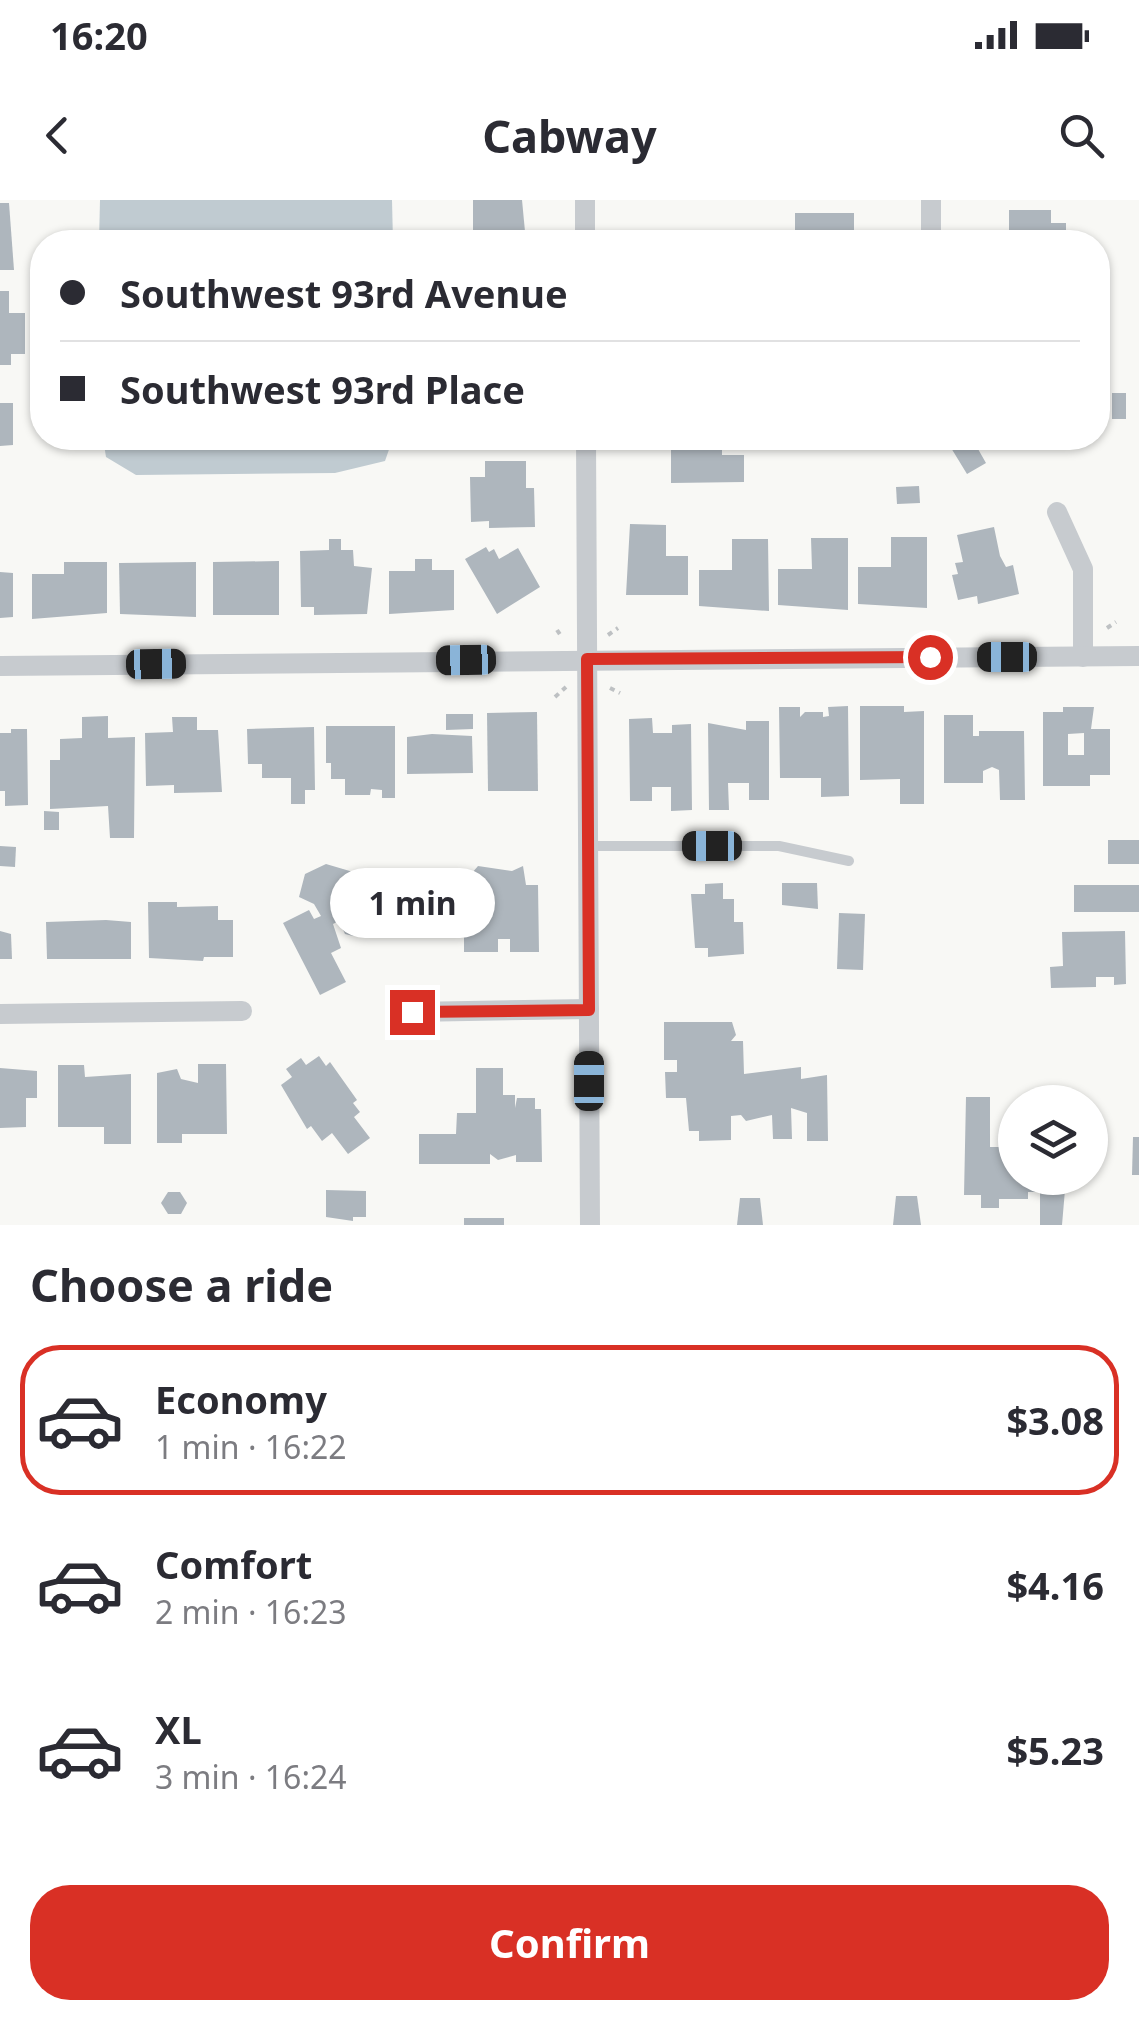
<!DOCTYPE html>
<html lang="en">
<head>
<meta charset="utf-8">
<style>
	:root { --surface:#fff; --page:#f2f2f3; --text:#2b2b33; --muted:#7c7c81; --line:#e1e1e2; --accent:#d93025 }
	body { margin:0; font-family:"Noto Sans",sans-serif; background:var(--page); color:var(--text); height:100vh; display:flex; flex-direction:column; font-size:38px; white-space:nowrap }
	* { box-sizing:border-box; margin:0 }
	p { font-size:32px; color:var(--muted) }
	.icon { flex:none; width:55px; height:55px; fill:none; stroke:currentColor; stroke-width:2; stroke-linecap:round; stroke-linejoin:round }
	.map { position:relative; height:1025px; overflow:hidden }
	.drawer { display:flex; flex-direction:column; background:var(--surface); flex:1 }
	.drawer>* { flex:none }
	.banner { position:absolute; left:30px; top:30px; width:1080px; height:220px; border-radius:40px; box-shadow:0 2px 8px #0004; display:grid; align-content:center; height:220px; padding:0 30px; background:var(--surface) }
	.controls { position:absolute; left:998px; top:885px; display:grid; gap:20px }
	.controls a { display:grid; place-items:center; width:110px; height:110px; border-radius:50%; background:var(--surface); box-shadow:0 2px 8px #0004; font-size:50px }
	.end { position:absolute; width:45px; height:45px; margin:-22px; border:12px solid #d93025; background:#fff; box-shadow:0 0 0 5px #fff }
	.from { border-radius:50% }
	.bubble { position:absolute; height:70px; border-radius:35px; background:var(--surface); box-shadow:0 2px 8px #0004; font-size:32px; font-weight:700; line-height:70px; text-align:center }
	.car { position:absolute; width:30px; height:60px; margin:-30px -15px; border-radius:12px; box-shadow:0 0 8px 2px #0007; background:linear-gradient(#222 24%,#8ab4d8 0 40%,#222 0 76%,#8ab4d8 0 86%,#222 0) }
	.banner b { display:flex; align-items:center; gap:35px; height:95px; font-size:38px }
	.banner b+b { border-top:2px solid var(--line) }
	.banner i { width:25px; height:25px; background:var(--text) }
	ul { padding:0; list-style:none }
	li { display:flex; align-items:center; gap:30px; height:150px; margin:0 20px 15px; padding:0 10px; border:5px solid transparent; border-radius:40px }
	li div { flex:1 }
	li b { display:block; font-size:38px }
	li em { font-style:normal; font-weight:700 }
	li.active { border-color:var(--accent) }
	li>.icon { width:90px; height:90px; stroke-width:1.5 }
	h2 { padding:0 30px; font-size:45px; line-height:120px }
	.button { display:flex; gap:20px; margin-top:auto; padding:20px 30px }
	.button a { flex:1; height:115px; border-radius:40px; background:var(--accent); color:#fff; font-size:40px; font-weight:700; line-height:115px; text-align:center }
	.status { display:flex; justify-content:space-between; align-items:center; height:70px; padding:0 50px; background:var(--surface); direction:ltr }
	.status svg { height:28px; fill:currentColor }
	header { display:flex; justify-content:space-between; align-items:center; height:130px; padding:0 30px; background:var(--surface); font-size:45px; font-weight:700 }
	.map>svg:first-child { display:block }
	.water { fill:#c0cbd1 }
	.building { fill:#aeb6bd; fill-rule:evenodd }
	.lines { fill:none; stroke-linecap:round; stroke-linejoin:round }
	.path { stroke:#bec1c3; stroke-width:4; stroke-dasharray:5 5; stroke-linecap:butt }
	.service { stroke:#c7cbcf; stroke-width:10 }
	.minor { stroke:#c7cbcf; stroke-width:20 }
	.route { stroke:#d93025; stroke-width:12 }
</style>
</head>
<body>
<div class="status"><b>16:20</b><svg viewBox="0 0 49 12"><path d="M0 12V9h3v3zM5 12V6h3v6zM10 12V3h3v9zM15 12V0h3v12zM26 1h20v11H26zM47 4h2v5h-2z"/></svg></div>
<header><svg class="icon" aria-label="back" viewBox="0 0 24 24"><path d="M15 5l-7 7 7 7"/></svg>Cabway<svg class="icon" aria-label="search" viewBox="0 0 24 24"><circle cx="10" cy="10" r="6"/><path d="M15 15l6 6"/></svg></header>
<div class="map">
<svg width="1139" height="1025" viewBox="0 0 1139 1025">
	<rect width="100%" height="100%" fill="#f8f8f5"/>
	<g class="water">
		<polygon points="100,0 392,0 393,42 99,42"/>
		<polygon points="103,238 393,238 385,261 335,273 136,275 106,257"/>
	</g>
	<g class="building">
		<polygon points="473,0 522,0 526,42 473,42"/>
		<polygon points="0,3 9,3 14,70 0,70"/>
		<polygon points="1009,10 1051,10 1051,23 1066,23 1066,40 1014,42 1009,39"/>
		<polygon points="795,13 854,13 854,41 795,42"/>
		<rect x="646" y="31" width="68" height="11"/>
		<polygon points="0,91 9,91 9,113 25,113 25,154 11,154 11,165 0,165"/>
		<rect x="1112" y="193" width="14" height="26"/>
		<polygon points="0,203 13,203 13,245 0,246"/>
		<polygon points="654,238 722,238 722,255 744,255 744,282 671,283 671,245 653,245"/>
		<rect x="766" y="238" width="23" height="11"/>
		<polygon points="945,238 1018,238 1000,249 994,239 978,249 986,263 967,274"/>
		<polygon points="485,261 526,261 526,288 534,288 535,327 489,328 489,321 471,322 470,277 485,277"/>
		<polygon points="919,286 920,303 897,304 896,287"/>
		<polygon points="630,324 666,325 666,356 688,356 688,395 626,395"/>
		<polygon points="994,327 1000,356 1006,367 1013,365 1019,394 978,404 977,396 958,400 952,375 958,374 955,363 963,362 957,335"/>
		<polygon points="891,337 927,337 927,408 858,404 858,367 891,367"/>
		<polygon points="811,338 848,338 848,410 778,405 778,369 812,369"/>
		<polygon points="329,339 341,339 341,350 353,350 354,366 372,368 367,414 314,415 314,407 301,407 300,351 329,350"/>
		<polygon points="732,339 768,339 769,411 699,406 699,370 732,370"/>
		<polygon points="486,347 489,352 494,349 499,359 518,348 540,387 497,414 465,359"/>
		<polygon points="415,359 432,359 432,370 454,370 454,410 389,414 389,371 415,371"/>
		<polygon points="279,361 279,415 213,415 213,362"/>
		<polygon points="64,362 107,362 107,413 32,419 32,374 64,374"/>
		<polygon points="196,362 196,417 120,414 119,363"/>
		<polygon points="0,372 13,373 13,417 0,418"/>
		<polygon points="848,506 849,596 821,597 821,578 780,578 779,507 800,507 800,517 805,512 823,512 823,517 829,516 828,507"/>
		<polygon points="860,506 904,506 904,512 924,511 924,604 900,604 900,579 860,580"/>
		<path d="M 1063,507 L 1094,507 L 1091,529 L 1110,529 L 1110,575 L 1090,575 L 1090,586 L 1043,586 L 1043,512 L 1063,512 ZM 1084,533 L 1084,555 L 1068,555 L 1068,534 Z"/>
		<polygon points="537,512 538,591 488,591 487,513"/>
		<polygon points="446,514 473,514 473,529 446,530"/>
		<polygon points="944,515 973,515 973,536 979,536 979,531 1024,531 1025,600 1000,600 999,570 992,567 983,571 983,583 944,583"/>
		<polygon points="108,516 108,538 135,537 134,638 110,638 108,606 50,609 50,560 60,560 60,539 82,538 82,517"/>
		<polygon points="172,517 197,517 197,530 218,530 222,592 174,593 174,585 146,586 145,533 173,532"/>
		<polygon points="652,518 653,533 672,533 672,525 691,524 692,610 671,611 671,587 652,587 652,601 630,601 629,519"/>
		<polygon points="746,521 769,521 769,600 749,600 749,583 728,583 729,610 709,610 708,523 746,530"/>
		<polygon points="326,526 395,526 395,598 382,598 382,590 371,589 370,595 345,595 345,579 331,579 331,563 326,563"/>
		<polygon points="314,527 315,590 305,590 305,604 291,604 291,578 262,578 262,564 248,564 247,529"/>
		<polygon points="11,529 27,529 28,605 5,606 5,591 0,591 0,533 11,533"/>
		<polygon points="432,534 472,536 473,573 407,574 407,537"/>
		<polygon points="44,611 59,612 59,630 44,630"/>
		<rect x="1108" y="640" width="31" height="24"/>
		<polygon points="0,646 16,647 15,667 0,666"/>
		<polygon points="326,664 360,674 375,713 361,719 361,732 353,736 345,734 339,721 333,724 341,748 331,753 346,782 320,795 283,723 309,710 314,719 321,716 314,704 299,697 305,674"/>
		<polygon points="478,666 512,671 523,666 526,685 538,685 539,752 510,752 510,739 498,739 498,752 464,752 464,685 475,685 472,673"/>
		<polygon points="723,683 723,699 734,699 734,722 743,722 744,754 708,757 708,748 695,748 691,694 705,694 705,684"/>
		<polygon points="782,683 817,683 818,709 782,705"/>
		<rect x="1074" y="685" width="65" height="27"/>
		<polygon points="148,702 177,702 177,707 218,706 218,720 233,720 233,757 204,757 203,761 149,758"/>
		<polygon points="839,713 865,714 863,770 837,769"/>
		<polygon points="106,720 131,722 131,759 47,759 46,722"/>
		<polygon points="0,731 11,734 12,759 0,759"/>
		<polygon points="1125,731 1126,784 1114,785 1114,777 1096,777 1096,787 1051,788 1050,767 1063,766 1062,732"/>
		<polygon points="664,822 732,822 736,835 731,841 743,841 744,874 801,867 801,879 827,875 828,941 807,941 807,913 791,908 792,939 773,939 772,915 746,921 741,915 731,916 731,940 699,941 699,931 689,931 686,898 666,898 665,872 677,872 677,860 664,860"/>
		<polygon points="319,856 326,866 330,862 357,900 353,903 360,912 354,917 370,938 348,954 332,933 322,941 311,926 307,929 281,885 292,877 286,869 301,858 306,865"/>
		<polygon points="198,864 226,864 227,934 182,934 182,943 157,943 157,873 177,869 181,879 198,883"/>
		<polygon points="58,865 84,865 85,877 131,874 131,944 104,944 104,927 58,927"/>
		<polygon points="0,868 37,871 37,898 26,898 26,927 0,928"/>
		<polygon points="476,868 503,868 503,895 515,895 515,908 517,898 535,898 535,909 541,909 542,962 516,962 516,955 498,960 490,954 490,964 419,964 419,934 456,934 457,913 476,913"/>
		<polygon points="966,897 990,897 990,947 1015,947 1015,978 1066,978 1062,1025 1040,1025 1040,992 1028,992 1028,999 999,999 999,1008 981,1008 981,995 964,995"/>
		<polygon points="1133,937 1139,937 1139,975 1132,975"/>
		<polygon points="326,990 366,991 366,1017 353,1017 353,1021 326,1017"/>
		<polygon points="168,992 180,992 187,1003 181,1014 168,1014 161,1003"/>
		<polygon points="896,996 917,996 921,1025 893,1025"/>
		<polygon points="740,998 760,998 763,1025 737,1025"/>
		<rect x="464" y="1018" width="40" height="7"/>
	</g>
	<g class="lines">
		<g class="path">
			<polyline points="1107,428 1116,422"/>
			<polyline points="557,430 561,436"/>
			<polyline points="608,435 618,428"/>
			<polyline points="610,488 620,493"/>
			<polyline points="555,497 566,487"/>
		</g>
		<polyline class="service" points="588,646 779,646 849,661"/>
		<g class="minor">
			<polyline points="585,0 585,42"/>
			<polyline points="931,0 931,42"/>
			<polyline points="586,238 590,1025"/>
			<polyline points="1057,312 1083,369 1083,457"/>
			<polyline points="0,466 1139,456"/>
			<polyline points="412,812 589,809"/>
			<polyline points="0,814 242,811"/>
		</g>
	</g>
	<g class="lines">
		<polyline class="route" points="412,812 589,810 587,459 930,457"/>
	</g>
</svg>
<div class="controls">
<a><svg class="icon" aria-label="layers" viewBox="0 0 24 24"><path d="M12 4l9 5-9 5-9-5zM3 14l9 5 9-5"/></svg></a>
</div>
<i class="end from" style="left:930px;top:457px"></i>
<i class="end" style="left:412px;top:812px"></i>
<div class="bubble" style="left:330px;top:668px;width:165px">1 min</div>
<i class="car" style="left:1007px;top:457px;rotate:270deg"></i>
<i class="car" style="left:466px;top:460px;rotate:269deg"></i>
<i class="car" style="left:156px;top:464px;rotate:89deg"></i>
<i class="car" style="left:712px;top:646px;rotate:270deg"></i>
<i class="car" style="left:589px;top:881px;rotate:0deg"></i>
<div class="banner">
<b><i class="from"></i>Southwest 93rd Avenue</b>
<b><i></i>Southwest 93rd Place</b>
</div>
</div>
<section class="drawer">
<h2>Choose a ride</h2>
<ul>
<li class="active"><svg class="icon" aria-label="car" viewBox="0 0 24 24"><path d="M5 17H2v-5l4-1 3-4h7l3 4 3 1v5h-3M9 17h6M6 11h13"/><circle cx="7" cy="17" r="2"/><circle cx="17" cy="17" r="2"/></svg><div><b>Economy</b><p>1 min · 16:22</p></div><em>$3.08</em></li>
<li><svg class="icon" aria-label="car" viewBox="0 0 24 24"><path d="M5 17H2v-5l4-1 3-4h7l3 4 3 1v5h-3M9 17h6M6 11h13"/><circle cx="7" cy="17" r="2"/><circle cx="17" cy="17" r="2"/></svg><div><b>Comfort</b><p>2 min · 16:23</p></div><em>$4.16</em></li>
<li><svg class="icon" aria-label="car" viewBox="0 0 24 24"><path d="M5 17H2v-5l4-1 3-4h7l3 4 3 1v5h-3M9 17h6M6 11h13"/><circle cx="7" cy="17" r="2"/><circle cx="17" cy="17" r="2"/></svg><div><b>XL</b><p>3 min · 16:24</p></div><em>$5.23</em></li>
</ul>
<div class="button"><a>Confirm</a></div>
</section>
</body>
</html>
